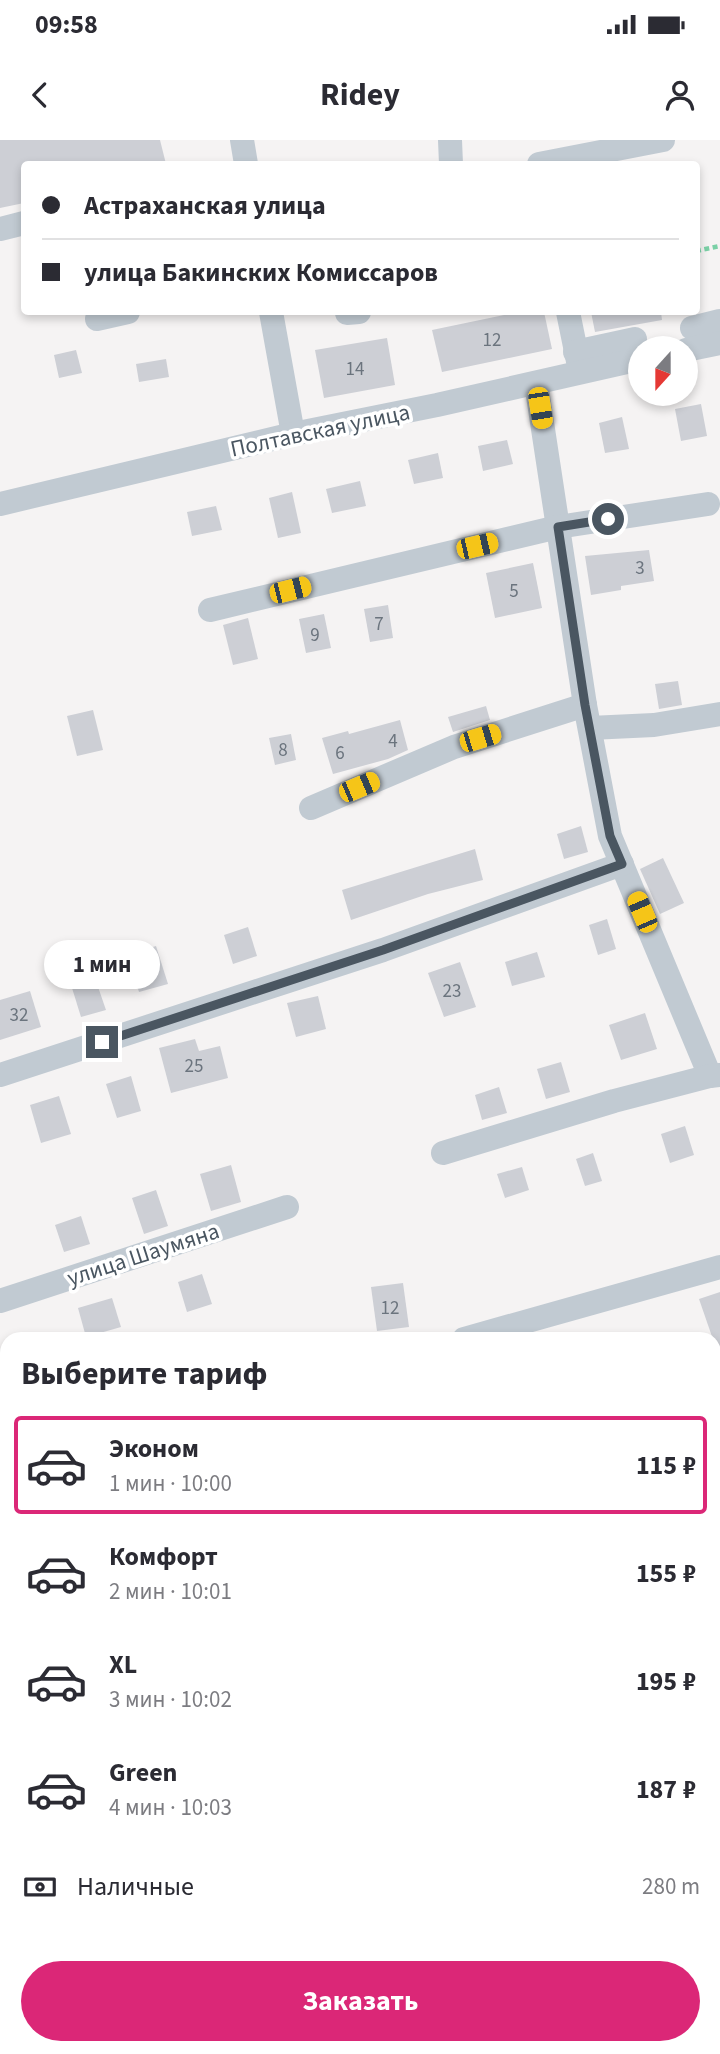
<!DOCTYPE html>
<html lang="ru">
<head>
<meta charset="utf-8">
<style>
	:root { --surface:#fff; --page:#f2f2f3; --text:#2b2b33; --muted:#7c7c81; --line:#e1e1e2; --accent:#db2777 }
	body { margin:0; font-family:"Source Sans 3",sans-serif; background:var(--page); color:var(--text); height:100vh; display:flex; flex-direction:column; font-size:26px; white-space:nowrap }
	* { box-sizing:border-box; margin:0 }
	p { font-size:23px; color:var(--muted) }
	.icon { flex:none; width:38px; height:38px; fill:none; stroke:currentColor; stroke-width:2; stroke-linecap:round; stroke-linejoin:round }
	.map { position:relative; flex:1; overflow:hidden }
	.sheet { position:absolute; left:0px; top:1192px; width:721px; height:723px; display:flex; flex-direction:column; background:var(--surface); border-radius:21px 21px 0 0; box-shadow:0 4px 10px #0003 }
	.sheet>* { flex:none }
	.top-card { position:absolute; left:21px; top:21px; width:679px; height:154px; border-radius:7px; box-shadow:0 4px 10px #0003; display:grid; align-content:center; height:154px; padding:0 21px; background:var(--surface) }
	.needle { width:46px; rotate:201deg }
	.tools { position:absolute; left:628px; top:196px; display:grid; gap:14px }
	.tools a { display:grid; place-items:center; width:70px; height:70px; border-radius:50%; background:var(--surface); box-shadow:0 4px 10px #0003; font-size:35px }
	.end { position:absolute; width:32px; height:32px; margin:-16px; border:9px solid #4a5661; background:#fff; box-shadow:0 0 0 4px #fff }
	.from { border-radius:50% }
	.bubble { position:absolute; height:49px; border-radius:24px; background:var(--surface); box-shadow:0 4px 10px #0003; font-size:23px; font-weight:700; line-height:49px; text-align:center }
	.car { position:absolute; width:21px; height:42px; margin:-21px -10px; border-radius:9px; box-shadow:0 0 5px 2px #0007; background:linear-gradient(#f5c518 24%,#345 0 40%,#f5c518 0 76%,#345 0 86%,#f5c518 0) }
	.top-card b { display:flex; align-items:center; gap:24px; height:66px; font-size:26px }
	.top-card b+b { border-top:2px solid var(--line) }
	.top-card i { width:18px; height:18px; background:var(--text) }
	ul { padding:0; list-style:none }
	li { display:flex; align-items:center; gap:21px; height:98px; margin:0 14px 10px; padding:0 7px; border:4px solid transparent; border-radius:7px }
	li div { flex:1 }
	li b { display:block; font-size:26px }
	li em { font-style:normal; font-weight:700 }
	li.on { border-color:var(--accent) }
	li>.icon { width:63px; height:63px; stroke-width:1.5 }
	h2 { padding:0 21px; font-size:32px; line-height:84px }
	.pay { display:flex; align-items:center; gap:18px; height:77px; padding:0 21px; font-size:26px }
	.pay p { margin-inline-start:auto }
	.button { display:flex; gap:14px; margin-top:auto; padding:14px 21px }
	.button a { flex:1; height:80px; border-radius:42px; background:var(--accent); color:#fff; font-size:28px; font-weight:700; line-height:80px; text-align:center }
	.status { display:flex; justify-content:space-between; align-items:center; height:49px; padding:0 35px; background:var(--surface); direction:ltr }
	.status svg { height:19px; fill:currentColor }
	header { display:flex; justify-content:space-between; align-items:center; height:91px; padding:0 21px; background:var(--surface); font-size:32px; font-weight:700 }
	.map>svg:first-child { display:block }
	.green { fill:#c3f1d5 }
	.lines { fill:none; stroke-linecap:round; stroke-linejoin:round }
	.river { stroke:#90daee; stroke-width:40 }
	.building { fill:#cdcfd5 }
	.path { stroke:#7ad0a6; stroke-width:4.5; stroke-dasharray:5 3.5; stroke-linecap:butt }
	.minor { stroke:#c1cad2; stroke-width:24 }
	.route { stroke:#4a5661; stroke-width:9 }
	.labels { text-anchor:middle; stroke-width:7; stroke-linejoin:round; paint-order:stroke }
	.number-label { font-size:19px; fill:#6b747e }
	.street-label { font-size:23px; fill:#4a5661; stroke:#fff }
</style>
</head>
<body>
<div class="status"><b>09:58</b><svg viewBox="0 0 49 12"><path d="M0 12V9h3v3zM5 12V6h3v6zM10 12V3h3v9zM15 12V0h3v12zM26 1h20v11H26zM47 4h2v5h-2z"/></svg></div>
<header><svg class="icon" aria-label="back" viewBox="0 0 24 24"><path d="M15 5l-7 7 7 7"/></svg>Ridey<svg class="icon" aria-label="person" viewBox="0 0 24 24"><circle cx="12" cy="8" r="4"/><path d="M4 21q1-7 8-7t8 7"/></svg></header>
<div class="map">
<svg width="720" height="1914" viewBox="0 0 720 1914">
	<rect width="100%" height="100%" fill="#f5f3f3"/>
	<polygon class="green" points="720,1385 720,1914 0,1914 0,1435 7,1431 7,1908 714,1908 714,1386"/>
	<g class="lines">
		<g class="river">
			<polyline points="714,1810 720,1806"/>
			<polyline points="546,1914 550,1908"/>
		</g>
	</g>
	<g class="building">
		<polygon points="0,0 160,0 166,24 24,24 24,63 0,68"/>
		<polygon points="518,172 544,172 552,209 442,232 432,190"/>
		<polygon points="591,172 661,172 662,180 595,192"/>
		<polygon points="387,198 395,245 324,258 315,210"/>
		<polygon points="76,210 82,233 59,238 54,215"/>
		<polygon points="166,219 169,237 139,242 136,224"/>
		<polygon points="701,264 707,296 681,301 675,269"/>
		<polygon points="622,277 629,309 605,313 599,283"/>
		<polygon points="507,300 513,324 483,331 478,306"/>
		<polygon points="438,313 443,338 414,344 408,320"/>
		<polygon points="360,341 366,366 332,373 326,349"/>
		<polygon points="292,352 301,393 278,398 269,358"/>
		<polygon points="216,366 222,390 192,396 187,372"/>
		<polygon points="649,410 654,441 621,446 621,450 591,455 585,416"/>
		<polygon points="533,423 542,468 495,478 486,433"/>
		<polygon points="388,465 393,498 370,502 364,469"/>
		<polygon points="324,474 331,508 306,513 299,479"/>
		<polygon points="248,478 258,519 233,525 223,485"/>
		<polygon points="678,541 682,565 659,569 655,544"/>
		<polygon points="486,566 490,580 453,592 448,577"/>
		<polygon points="93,570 103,610 77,616 67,576"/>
		<polygon points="400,580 408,610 388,619 333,634 322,598 348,591 349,594"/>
		<polygon points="291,594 296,620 275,625 269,598"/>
		<polygon points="581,686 588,712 564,719 557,694"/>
		<polygon points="475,709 483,740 428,754 351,780 342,750"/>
		<polygon points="663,718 684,763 660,774 640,729"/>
		<polygon points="607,779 616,809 598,815 589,785"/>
		<polygon points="248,787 257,816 233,824 224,795"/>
		<polygon points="156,806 168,844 139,852 128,815"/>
		<polygon points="537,812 545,837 512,846 505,822"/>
		<polygon points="460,822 476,867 444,877 428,833"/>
		<polygon points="96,841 106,870 81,877 72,848"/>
		<polygon points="30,851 41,887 0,900 0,860"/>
		<polygon points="318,856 326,889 296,897 287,863"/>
		<polygon points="645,873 657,909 621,920 609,885"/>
		<polygon points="195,899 199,911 220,906 228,938 171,953 159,908"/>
		<polygon points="561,922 570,952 546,959 537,929"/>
		<polygon points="131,936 141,971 117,978 106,944"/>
		<polygon points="499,947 507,973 482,980 475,955"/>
		<polygon points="59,956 71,994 41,1003 30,965"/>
		<polygon points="685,986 694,1015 670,1023 661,994"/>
		<polygon points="593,1013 602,1041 585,1046 576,1019"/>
		<polygon points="231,1025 241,1062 211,1071 200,1034"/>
		<polygon points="522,1027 529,1050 505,1058 497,1034"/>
		<polygon points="156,1050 168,1086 144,1094 132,1058"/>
		<polygon points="81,1076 90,1104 64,1112 55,1085"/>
		<polygon points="202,1134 212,1164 187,1172 178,1142"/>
		<polygon points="403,1143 409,1187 377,1191 371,1147"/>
		<polygon points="720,1152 720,1210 717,1211 699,1159"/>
		<polygon points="112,1158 121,1187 86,1197 78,1168"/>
	</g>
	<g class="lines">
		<polyline class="path" points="696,111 720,106"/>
		<g class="minor">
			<polyline points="242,0 246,24"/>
			<polyline points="450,0 451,24"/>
			<polyline points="539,24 663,0"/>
			<polyline points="0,89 24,83"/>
			<polyline points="271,172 293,294"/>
			<polyline points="568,172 580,231"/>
			<polyline points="347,173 359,172"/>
			<polyline points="97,179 128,172"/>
			<polyline points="692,188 720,181"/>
			<polyline points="686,210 720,203"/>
			<polyline points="575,212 635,199"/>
			<polyline points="536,243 585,565 610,696 710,936"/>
			<polyline points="0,364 293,294 437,265 640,219"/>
			<polyline points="210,470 558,387 708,364"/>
			<polyline points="590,588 654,585 720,574"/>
			<polyline points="311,668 454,607 585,565"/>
			<polyline points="0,935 383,810 622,724"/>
			<polyline points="443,1013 614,961 710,936 720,935"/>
			<polyline points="0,1161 287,1067"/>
			<polyline points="464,1199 720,1127"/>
			<polyline points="714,1688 720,1662"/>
			<polyline points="384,1914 388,1908"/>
		</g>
	</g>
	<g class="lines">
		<polyline class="route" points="102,902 383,810 622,724 610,696 585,565 558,387 608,379"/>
	</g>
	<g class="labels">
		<g class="number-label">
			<text x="492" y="206">12</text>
			<text x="355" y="235">14</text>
			<text x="640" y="434">3</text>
			<text x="514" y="457">5</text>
			<text x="379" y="490">7</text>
			<text x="315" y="501">9</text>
			<text x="393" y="607">4</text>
			<text x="283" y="616">8</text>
			<text x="340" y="619">6</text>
			<text x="452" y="857">23</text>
			<text x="19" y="881">32</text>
			<text x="194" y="932">25</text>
			<text x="390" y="1174">12</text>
		</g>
		<g class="street-label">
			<text transform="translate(320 290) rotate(-12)" y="8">Полтавская улица</text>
			<text transform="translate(143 1114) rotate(-18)" y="8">улица Шаумяна</text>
		</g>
	</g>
</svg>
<div class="tools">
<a><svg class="needle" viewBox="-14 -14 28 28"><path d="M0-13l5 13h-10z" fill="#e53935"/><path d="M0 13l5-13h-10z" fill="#7c7c81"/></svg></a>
</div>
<i class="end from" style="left:608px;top:379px"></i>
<i class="end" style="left:102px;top:902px"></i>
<div class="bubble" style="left:44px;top:800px;width:116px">1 мин</div>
<i class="car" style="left:540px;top:268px;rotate:171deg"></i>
<i class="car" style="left:477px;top:406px;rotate:77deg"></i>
<i class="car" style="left:290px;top:450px;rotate:76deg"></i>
<i class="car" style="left:480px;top:598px;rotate:73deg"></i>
<i class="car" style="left:359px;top:647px;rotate:67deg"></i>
<i class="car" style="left:642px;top:772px;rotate:337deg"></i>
<div class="top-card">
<b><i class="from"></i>Астраханская улица</b>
<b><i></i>улица Бакинских Комиссаров</b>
</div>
<section class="sheet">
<h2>Выберите тариф</h2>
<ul>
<li class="on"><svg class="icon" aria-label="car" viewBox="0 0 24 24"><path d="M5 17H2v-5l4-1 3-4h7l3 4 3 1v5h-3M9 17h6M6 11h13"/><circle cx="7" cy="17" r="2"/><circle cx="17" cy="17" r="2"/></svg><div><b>Эконом</b><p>1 мин · 10:00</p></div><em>115 ₽</em></li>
<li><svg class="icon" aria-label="car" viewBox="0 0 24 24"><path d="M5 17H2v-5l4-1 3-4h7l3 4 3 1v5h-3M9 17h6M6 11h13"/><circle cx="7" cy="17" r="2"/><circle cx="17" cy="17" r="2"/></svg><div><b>Комфорт</b><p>2 мин · 10:01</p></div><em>155 ₽</em></li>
<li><svg class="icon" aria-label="car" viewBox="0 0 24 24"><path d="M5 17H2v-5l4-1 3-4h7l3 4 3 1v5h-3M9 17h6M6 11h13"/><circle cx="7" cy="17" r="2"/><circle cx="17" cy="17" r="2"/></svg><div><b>XL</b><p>3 мин · 10:02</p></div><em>195 ₽</em></li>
<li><svg class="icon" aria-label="car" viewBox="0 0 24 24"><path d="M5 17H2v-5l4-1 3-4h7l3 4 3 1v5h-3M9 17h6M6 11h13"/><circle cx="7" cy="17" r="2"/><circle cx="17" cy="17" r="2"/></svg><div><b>Green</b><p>4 мин · 10:03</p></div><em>187 ₽</em></li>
</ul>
<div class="pay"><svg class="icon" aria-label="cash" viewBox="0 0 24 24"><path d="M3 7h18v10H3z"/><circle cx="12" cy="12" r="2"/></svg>Наличные<p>280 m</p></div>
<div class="button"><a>Заказать</a></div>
</section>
</div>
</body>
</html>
